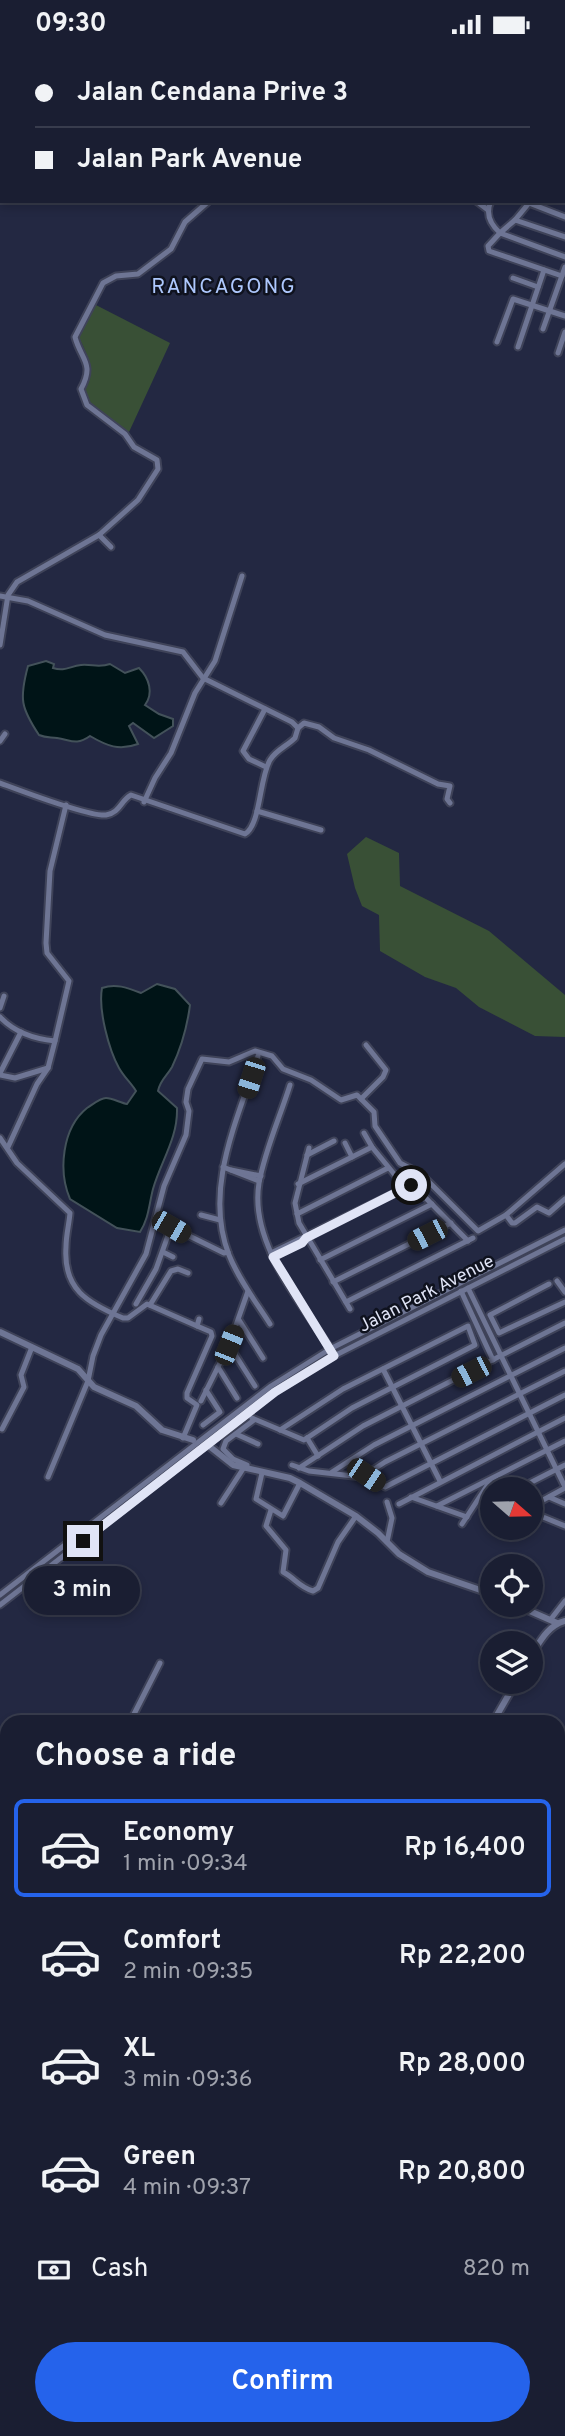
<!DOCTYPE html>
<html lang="en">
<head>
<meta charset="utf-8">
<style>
	:root { --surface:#1a1e32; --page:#23273a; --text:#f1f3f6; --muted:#9fa2ac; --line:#383c4d; --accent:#2563eb }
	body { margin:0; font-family:Overpass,sans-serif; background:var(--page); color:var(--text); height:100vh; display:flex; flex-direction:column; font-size:26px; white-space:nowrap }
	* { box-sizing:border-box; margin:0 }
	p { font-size:23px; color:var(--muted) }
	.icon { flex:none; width:38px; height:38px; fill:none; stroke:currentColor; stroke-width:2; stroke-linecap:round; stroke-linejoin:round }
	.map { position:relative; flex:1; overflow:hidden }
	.details { position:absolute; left:0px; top:1666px; width:565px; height:721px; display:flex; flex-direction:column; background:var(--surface); border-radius:21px 21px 0 0; box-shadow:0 4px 10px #0003,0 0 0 2px var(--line) }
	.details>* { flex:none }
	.hud { position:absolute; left:0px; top:0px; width:565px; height:154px; box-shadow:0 4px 10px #0003,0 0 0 2px var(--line); display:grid; align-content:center; height:154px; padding:0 35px; background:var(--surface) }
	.needle { width:46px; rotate:110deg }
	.fabs { position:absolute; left:480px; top:1428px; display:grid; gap:14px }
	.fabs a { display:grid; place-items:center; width:63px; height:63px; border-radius:50%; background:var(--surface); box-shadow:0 4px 10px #0003,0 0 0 2px var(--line); font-size:35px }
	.end { position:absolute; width:32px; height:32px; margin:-16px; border:9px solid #e0e4f6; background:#111; box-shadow:0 0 0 4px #111 }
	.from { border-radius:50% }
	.bubble { position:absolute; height:49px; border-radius:24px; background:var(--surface); box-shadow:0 4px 10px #0003,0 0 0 2px var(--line); font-size:23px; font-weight:600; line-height:49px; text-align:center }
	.car { position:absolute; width:21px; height:42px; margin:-21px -10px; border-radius:9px; box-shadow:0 0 5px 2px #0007; background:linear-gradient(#222 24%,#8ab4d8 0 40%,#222 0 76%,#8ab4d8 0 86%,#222 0) }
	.hud b { display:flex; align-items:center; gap:24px; height:66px; font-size:26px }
	.hud b+b { border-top:2px solid var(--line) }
	.hud i { width:18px; height:18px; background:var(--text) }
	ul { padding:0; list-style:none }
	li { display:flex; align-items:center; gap:21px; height:98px; margin:0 14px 10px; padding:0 21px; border:4px solid transparent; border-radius:10px }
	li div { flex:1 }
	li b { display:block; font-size:26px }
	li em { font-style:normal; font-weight:600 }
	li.selected { border-color:var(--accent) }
	li>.icon { width:63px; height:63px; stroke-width:1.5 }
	h2 { padding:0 35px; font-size:32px; line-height:84px }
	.pay { display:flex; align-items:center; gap:18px; height:77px; padding:0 35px; font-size:26px }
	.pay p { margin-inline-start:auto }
	.action { display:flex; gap:14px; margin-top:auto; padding:14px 35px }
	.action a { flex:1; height:80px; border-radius:42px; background:var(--accent); color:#fff; font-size:28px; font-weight:600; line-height:80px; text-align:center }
	.status { display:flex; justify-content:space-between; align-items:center; height:49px; padding:0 35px; background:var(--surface); direction:ltr }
	.status svg { height:19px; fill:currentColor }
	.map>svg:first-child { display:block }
	.green { fill:#395036 }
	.water { fill:#001417; stroke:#43525a; stroke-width:2 }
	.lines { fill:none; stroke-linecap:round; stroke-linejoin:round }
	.minor-casing { stroke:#3f4359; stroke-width:9 }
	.tertiary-casing { stroke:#3f4359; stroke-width:10 }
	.primary-casing { stroke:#3f4359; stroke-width:11 }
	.minor { stroke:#6e7594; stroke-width:5 }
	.tertiary { stroke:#6e7594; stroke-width:6 }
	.primary { stroke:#bf798b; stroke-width:8 }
	.route { stroke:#e0e4f6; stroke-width:9 }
	.labels { text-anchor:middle; stroke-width:5; stroke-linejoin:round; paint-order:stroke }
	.street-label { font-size:18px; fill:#e0e4f6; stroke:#0f121e }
	.quarter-label { font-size:21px; letter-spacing:2px; fill:#aec8fd; stroke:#0f121e }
</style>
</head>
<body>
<div class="status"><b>09:30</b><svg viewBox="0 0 49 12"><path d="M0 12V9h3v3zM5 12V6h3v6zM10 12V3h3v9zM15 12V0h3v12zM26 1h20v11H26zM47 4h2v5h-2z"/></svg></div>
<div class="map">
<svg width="565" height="2387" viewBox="0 0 565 2387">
	<rect width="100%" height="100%" fill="#232842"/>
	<g class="green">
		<path d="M 94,255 L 170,294 L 129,383 C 114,375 79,359 84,338 C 84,334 87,332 89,328 C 93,314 83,297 77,285 Z"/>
		<polygon points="366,788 399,804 400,837 489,882 565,946 565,988 535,987 479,958 456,939 425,928 380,902 379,866 362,857 355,839 347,805"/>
		<polygon points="7,2333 7,2380 122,2380 122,2387 0,2387 0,2335"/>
	</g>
	<g class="water">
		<path d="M 46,612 L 54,615 L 53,619 C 65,623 70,617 81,616 C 92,615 99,619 110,615 L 125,624 L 139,619 C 149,629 154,644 145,656 L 159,665 L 173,670 L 173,677 L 154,689 L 133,674 L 129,677 L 138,695 C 119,702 107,697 90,687 C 76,697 71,691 57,689 C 50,688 46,689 39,686 C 21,659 19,650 28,617 Z"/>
		<path d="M 157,935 L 175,940 L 190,956 C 187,979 182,997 172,1018 C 167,1027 160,1031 158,1042 L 177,1059 C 178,1089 161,1112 153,1140 C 149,1155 149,1169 140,1183 L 117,1179 L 70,1150 C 58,1122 62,1079 87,1059 C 92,1056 100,1049 106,1049 C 112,1049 121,1054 127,1055 L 136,1042 C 131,1034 124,1028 119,1019 C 109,1001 98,961 102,939 C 116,934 128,939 141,944 Z"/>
	</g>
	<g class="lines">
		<g class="minor-casing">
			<g id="minor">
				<polyline points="29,0 30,2"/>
				<polyline points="290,0 292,2"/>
				<polyline points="432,0 434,2"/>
				<polyline points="460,0 461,2"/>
				<polyline points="484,0 485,2"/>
				<polyline points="555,0 556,2"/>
				<polyline points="22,2 24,0"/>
				<polyline points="142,2 144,0"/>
				<polyline points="510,2 513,0"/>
				<polyline points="0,8 2,8"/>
				<polyline points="564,17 565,19"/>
				<polyline points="564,85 565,77"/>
				<polyline points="564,128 565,128"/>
				<polyline points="564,148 565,149"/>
				<polyline points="476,152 488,161"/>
				<path d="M 491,152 C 485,165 490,175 500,184 L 488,197 L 489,202 L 562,227"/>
				<polyline points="531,152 529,154 565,168"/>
				<polyline points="529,154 515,171 565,188"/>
				<polyline points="515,171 500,184 565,208"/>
				<polyline points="513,229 538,238"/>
				<polyline points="543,280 565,218"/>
				<polyline points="497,293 513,250 565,267"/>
				<polyline points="518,298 544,221"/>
				<polyline points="558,304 565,283"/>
				<polyline points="99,486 111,498"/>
				<polyline points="0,547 28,552 105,586 183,603 203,629 292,673 298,679"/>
				<path d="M 0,596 L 8,546 L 17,533 L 99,486 L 138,451 L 158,420 L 157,411 L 134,398 L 125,385 L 87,356 L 81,340 C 95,314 81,311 75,288 L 103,234 L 116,227 L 138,225 L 171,200 L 185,173 L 209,152"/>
				<polyline points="265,660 243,702 249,710 266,718"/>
				<polyline points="298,679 304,674 319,678 334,689 369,701 438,735 450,737 447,750 450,754"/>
				<polyline points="0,692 5,685"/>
				<path d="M 0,734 C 19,741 89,768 106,766 C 120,764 121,751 131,746 L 245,785 C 261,775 259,730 270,711 C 276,701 287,697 295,689 L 298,679"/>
				<polyline points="144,753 155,729 171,704 195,644 215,612 242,527"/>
				<polyline points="257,762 321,781"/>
				<polyline points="0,959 4,947"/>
				<path d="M 0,968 C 15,984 34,990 55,992 L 69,932 L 47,904 L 46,894 L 50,822 L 66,756"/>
				<path d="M 258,1007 C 238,1070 203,1140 229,1206 C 239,1231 256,1253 270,1275"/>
				<polyline points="0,1024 21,983"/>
				<polyline points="0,1026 15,1029 48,1019"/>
				<path d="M 290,1036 C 280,1068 265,1101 259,1134 C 249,1194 301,1253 332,1302"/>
				<polyline points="361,1050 383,1028 386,1021 366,996"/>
				<polyline points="364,1084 372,1098 399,1131 414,1137 468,1192"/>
				<path d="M 0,1089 L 17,1114 L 70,1164 C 69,1176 66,1186 66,1198 C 63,1240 87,1254 123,1269 L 128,1269 L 147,1255 L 197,1277"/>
				<polyline points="345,1094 352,1108"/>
				<polyline points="8,1098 37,1035 48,1019 55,992"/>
				<polyline points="309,1099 295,1154 299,1174 350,1260"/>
				<polyline points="307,1106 334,1092"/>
				<polyline points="223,1118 259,1132"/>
				<polyline points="231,1121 261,1127"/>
				<polyline points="298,1135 372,1098"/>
				<polyline points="297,1165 388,1119"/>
				<polyline points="201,1166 220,1171"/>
				<polyline points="506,1166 512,1174 515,1174 537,1158 549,1164 565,1150"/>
				<polyline points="163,1203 173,1208"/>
				<polyline points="271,1204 411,1136"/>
				<polyline points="273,1208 302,1193 306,1189"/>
				<polyline points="320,1211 432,1155"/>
				<polyline points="557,1232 565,1243"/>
				<polyline points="333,1233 451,1174"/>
				<polyline points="549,1235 490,1266 499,1284 565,1253"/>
				<polyline points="468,1239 565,1438"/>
				<polyline points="461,1242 493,1311"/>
				<polyline points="346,1253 473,1189"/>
				<polyline points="136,1255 156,1220 171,1178 224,1204 228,1203"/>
				<polyline points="150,1256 171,1222 178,1220 188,1224"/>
				<polyline points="239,1271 263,1309"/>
				<polyline points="229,1296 255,1337"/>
				<polyline points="218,1318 237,1349"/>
				<polyline points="383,1320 440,1432"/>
				<polyline points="201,1352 229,1296 248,1242"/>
				<polyline points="252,1369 304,1391 307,1389"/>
				<polyline points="203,1376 220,1363 206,1341"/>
				<polyline points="2,1380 24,1338 21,1326 32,1298"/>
				<polyline points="280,1381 343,1340 468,1277 475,1296 352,1359 307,1389"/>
				<polyline points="236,1385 258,1395"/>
				<polyline points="183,1389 197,1356 187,1349 187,1344 212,1287 211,1283 197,1277 199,1270"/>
				<polyline points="307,1389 318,1407"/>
				<polyline points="247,1416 233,1410 223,1400 226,1392 254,1371"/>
				<polyline points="292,1416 309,1422 362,1428 385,1413 565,1322"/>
				<polyline points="299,1419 363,1377 565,1274"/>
				<polyline points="332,1423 374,1396 565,1299"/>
				<polyline points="262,1424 256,1450 283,1467 300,1434"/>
				<polyline points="366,1426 385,1438 565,1346"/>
				<polyline points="48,1428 88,1332 93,1307 101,1286 146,1205 164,1137 186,1086 189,1062 186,1053 188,1040 202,1010 229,1013 255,1002 272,1007 283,1020 311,1031 341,1051 357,1046 374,1063 375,1077 400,1114 421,1125 478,1182 506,1166 565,1115"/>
				<polyline points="518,1440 565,1416"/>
				<polyline points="411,1448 467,1468"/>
				<polyline points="549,1448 565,1455"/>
				<polyline points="221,1454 243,1420"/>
				<polyline points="399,1455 565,1369"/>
				<polyline points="534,1456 565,1439"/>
				<polyline points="437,1457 565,1392"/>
				<path d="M 271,1461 L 266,1477 L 286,1501 L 283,1523 C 295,1529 299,1538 313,1542 L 318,1539 L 338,1493 L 356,1467"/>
				<polyline points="543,1468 565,1477"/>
				<polyline points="462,1475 490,1432"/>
				<polyline points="387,1493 392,1469 387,1453"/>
				<polyline points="0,1546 271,1337 330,1300 565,1181"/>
				<polyline points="0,1556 275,1343 334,1307 565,1190"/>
				<polyline points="551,1570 565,1552"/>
				<polyline points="130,1673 160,1614"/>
				<polyline points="0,1770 7,1768"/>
				<polyline points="558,1801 565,1804"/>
				<polyline points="558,1808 565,1811"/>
				<polyline points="0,1857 7,1850"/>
				<polyline points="0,2065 7,2056"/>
				<polyline points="0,2104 7,2102"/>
				<polyline points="0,2128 7,2126"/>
				<polyline points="0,2152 7,2150"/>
				<polyline points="0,2176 7,2174"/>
				<polyline points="0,2199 7,2197"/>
				<polyline points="0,2223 7,2221"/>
				<polyline points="0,2247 7,2245"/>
				<polyline points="0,2268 7,2266"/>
				<polyline points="0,2290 7,2288"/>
				<polyline points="0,2330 7,2328"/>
				<polyline points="228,2380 230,2387"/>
				<polyline points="254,2380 256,2387"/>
				<polyline points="283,2380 285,2387"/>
				<polyline points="309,2380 311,2387"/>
				<polyline points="206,2387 226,2380"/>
			</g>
		</g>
		<g class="tertiary-casing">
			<g id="tertiary">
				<polyline points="0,1283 78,1320 94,1338 136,1357 162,1381 193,1391"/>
				<polyline points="209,1397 233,1416 290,1429 300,1434 356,1467 378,1484 399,1505 428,1523 492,1545"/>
				<polyline points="516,1556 557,1574"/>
				<path d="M 530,1608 C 540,1593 547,1577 565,1572"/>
				<polyline points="493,1673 516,1633"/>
				<polyline points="130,2380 135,2387"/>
				<polyline points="141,2380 147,2387"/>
			</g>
		</g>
		<g class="primary-casing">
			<g id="primary">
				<polyline points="0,1928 7,1935"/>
				<polyline points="380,2380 386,2387"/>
			</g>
		</g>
		<use href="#minor" class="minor"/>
		<use href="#tertiary" class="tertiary"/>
		<use href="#primary" class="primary"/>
	</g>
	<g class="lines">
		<polyline class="route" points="83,1492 275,1343 334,1307 273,1208 302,1194 306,1189 411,1136"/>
	</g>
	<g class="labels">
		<g class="street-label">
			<text transform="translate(426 1244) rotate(-27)" y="6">Jalan Park Avenue</text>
		</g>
		<g class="quarter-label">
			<text x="224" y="244">RANCAGONG</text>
		</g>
	</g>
</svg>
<div class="fabs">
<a><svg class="needle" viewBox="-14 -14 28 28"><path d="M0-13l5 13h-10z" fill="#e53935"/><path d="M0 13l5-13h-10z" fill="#9fa2ac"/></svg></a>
<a><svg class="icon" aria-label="locate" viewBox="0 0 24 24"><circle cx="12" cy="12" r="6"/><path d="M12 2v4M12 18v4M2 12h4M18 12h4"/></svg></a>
<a><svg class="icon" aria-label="layers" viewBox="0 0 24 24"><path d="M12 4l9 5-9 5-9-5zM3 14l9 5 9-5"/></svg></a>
</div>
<i class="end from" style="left:411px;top:1136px"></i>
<i class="end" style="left:83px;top:1492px"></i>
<div class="bubble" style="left:24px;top:1517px;width:116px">3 min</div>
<i class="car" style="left:251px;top:1029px;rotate:198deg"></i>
<i class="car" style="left:171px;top:1178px;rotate:120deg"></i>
<i class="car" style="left:427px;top:1186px;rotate:243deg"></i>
<i class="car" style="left:229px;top:1296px;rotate:22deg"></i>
<i class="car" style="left:471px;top:1323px;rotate:243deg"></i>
<i class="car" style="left:366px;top:1426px;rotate:124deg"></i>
<div class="hud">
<b><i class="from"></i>Jalan Cendana Prive 3</b>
<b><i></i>Jalan Park Avenue</b>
</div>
<section class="details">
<h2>Choose a ride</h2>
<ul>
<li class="selected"><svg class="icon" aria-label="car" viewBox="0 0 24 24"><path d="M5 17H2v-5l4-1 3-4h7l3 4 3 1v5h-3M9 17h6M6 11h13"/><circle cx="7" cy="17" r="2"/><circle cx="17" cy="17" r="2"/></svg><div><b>Economy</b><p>1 min · 09:34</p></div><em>Rp 16,400</em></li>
<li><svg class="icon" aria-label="car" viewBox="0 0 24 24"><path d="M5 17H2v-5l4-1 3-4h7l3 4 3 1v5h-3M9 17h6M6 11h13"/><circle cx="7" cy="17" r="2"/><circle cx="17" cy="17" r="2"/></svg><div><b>Comfort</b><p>2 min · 09:35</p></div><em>Rp 22,200</em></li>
<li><svg class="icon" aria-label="car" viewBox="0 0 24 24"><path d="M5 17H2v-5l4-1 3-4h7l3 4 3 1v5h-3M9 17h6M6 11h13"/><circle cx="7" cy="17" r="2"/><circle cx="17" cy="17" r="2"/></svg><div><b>XL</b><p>3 min · 09:36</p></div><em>Rp 28,000</em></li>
<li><svg class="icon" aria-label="car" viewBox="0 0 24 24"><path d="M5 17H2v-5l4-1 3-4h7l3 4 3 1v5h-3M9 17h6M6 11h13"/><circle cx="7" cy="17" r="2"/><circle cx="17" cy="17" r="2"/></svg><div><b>Green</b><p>4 min · 09:37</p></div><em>Rp 20,800</em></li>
</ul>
<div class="pay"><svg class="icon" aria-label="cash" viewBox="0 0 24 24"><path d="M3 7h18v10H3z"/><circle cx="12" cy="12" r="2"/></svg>Cash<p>820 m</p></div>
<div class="action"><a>Confirm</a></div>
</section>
</div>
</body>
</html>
